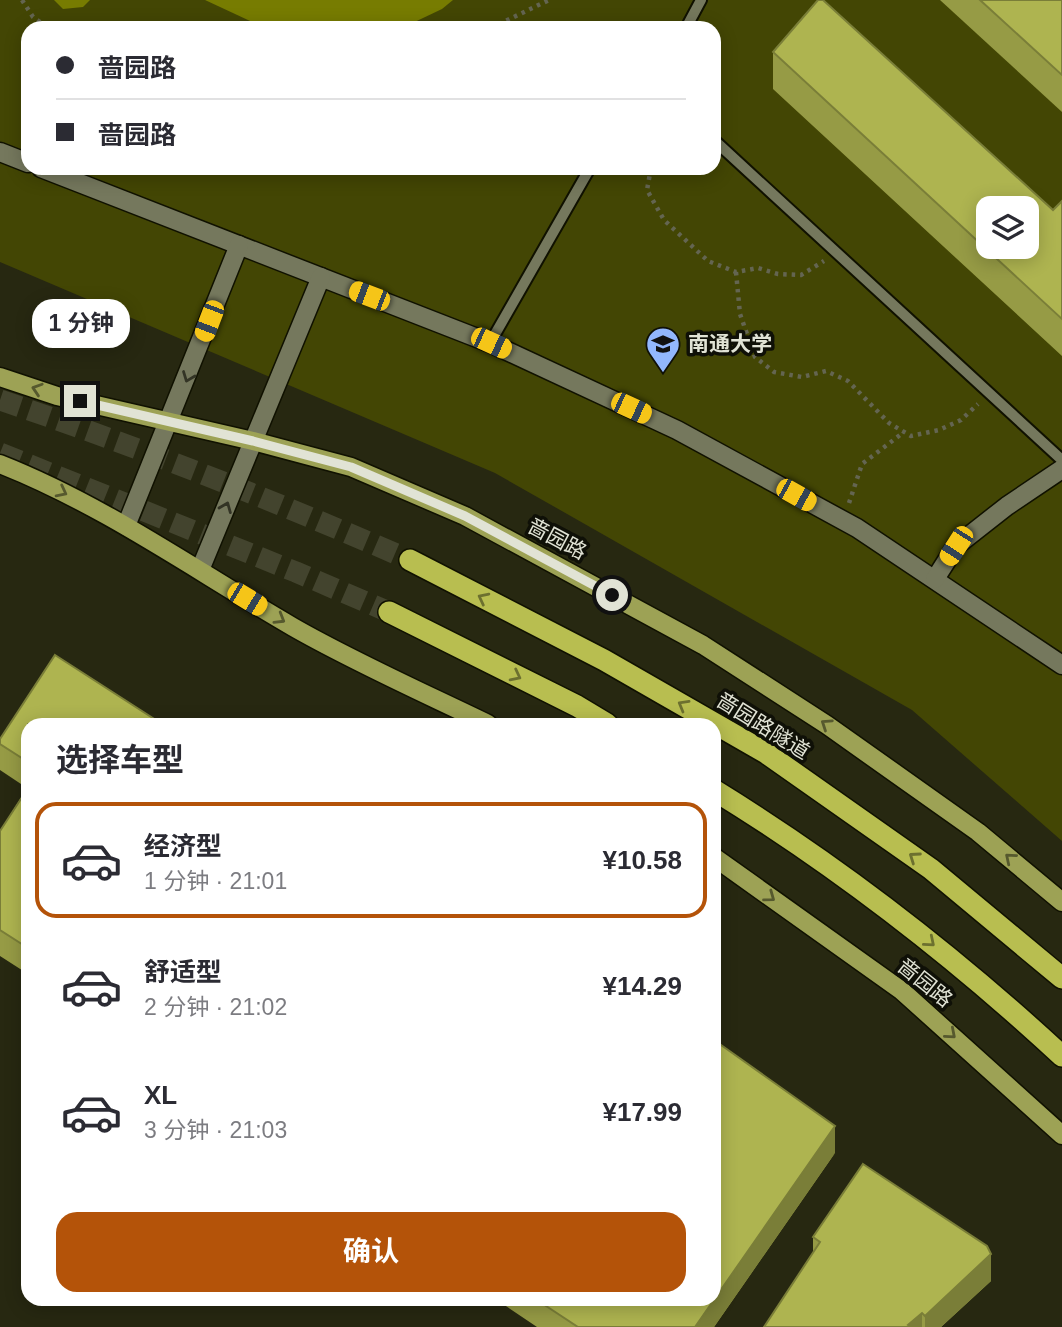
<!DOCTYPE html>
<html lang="zh">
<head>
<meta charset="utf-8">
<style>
	:root { --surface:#fff; --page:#f7f7f7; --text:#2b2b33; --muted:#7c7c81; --line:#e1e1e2; --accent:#b45309 }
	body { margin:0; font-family:Helvetica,"Noto Sans SC",sans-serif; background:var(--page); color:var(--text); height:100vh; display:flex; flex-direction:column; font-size:26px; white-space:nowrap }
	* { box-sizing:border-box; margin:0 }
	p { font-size:23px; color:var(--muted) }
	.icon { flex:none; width:38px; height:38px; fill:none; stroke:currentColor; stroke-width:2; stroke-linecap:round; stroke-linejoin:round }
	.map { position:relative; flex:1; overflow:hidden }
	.details { position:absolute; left:21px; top:718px; width:700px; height:588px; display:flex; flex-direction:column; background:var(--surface); border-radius:21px; box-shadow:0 4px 18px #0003 }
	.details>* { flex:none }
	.top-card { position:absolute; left:21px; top:21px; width:700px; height:154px; border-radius:21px; box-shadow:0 4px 18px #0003; display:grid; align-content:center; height:154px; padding:0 35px; background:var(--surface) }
	.buttons { position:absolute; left:976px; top:196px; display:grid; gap:14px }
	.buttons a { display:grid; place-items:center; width:63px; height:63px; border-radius:14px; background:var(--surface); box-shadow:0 4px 18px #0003; font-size:35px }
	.end { position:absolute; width:32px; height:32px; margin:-16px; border:9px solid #e1e3d5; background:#111; box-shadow:0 0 0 4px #111 }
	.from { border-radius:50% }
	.bubble { position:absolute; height:49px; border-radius:21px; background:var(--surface); box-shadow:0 4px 18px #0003; font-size:23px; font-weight:700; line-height:49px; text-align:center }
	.car { position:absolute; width:21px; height:42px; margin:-21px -10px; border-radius:9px; box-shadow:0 0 5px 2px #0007; background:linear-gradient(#f5c518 24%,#345 0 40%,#f5c518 0 76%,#345 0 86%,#f5c518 0) }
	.top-card b { display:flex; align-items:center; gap:24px; height:66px; font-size:26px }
	.top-card b+b { border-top:2px solid var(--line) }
	.top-card i { width:18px; height:18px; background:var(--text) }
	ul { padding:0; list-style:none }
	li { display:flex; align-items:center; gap:21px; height:116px; margin:0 14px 10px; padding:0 21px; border:4px solid transparent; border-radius:21px }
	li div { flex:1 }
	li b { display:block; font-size:26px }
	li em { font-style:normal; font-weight:700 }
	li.selected { border-color:var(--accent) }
	li>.icon { width:63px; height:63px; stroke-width:1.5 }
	h2 { padding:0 35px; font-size:32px; line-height:84px }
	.action { display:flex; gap:14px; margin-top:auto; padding:14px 35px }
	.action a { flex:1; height:80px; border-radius:21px; background:var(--accent); color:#fff; font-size:28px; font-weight:700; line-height:80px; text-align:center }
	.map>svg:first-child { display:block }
	.park { fill:#434604; fill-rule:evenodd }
	.water { fill:#777c01 }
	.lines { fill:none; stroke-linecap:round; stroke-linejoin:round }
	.highway-tunnel { stroke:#43442e; stroke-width:21; stroke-dasharray:21 10; stroke-linecap:butt }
	.lane-casing { stroke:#101100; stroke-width:14 }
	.street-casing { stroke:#101100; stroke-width:21 }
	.primary-casing { stroke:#101100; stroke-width:21 }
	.highway-casing { stroke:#101100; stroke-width:24 }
	.path { stroke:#646551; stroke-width:4.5; stroke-dasharray:3.5 5; stroke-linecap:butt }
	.lane { stroke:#75785d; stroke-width:10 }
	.street { stroke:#75785d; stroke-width:18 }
	.primary { stroke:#9da255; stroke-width:18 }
	.highway { stroke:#b8be50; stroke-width:21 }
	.wall { fill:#969b45 }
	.shaded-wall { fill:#7a7e38 }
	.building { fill:#aeb450; stroke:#7a7e38; stroke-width:2; fill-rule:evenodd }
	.oneway { stroke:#333425 }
	.oneway2 { stroke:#56592e }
	.oneway3 { stroke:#6c702f }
	.route { stroke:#e1e3d5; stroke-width:9 }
	.labels { text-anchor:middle; stroke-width:7; stroke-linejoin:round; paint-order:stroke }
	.poi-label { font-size:21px; font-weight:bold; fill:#e1e3d5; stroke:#0f1007; text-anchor:start }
	.street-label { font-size:21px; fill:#e1e3d5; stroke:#0f1007 }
</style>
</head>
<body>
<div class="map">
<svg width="1062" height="1327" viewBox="0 0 1062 1327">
	<rect width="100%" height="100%" fill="#272811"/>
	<path class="park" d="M 0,0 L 1062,0 L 1062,841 L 912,710 L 495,473 L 0,262 ZM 28,28 L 714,28 L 714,168 L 28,168 ZM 989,208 L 1027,208 L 1027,247 L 989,247 Z"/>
	<g class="water">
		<polygon points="54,0 90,0 83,7 63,9"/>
		<polygon points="205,0 453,0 442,9 402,28 265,28"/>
	</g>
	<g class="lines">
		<g class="highway-tunnel">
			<path d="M 0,400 C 139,447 275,501 410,560"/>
			<polyline points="0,453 296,572 389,612"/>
		</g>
		<g class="lane-casing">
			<g id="lane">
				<polyline points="686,28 701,0"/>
				<polyline points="714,140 1062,460"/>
				<polyline points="490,343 590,168"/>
			</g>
		</g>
		<g class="street-casing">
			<g id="street">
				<polyline points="0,152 28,163"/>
				<polyline points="41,168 490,343 677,430 857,528 1062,665"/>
				<polyline points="126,526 239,245"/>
				<polyline points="200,570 321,277"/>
				<polyline points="935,579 956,546 1007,506 1062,469"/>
			</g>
		</g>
		<g class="primary-casing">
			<g id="primary">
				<polyline points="0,377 57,396 253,441 351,467 465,516 703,645 827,725 978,832 1062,902"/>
				<path d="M 0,464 C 104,505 196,571 293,627 C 354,662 424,693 488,724"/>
				<polyline points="714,857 902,991 1062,1135"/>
			</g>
		</g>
		<g class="highway-casing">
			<g id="highway">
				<polyline points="410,560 604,660 766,753 931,869 1062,978"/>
				<polyline points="389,612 577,706 607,724"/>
				<path d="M 714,790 C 839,867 955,957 1062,1056"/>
			</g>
		</g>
		<g class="path">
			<polyline points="22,0 33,17 48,28"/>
			<polyline points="491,28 549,0"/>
			<polyline points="651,168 647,190 664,220 708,261 736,272 758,268 778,274 801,275 824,261"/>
			<polyline points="736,272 740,314 755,357 774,372 802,377 826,371 848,381 889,423 911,436 939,430 961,420 978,404"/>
			<polyline points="849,503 862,464 904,432"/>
		</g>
		<use href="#lane" class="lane"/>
		<use href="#street" class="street"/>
		<use href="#primary" class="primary"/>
		<use href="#highway" class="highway"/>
	</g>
	<g class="wall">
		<polygon points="940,0 1062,0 1062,112"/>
		<polygon points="773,52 1053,210 1062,201 1062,356 773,89"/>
		<polygon points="28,724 28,974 0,956 0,831 27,788 0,770 0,739"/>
		<polygon points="835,1153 714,1327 537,1327 494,1298 714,1298"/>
		<polygon points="813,1237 991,1281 941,1327 764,1327 813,1254"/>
	</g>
	<g class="shaded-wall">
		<polygon points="835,1126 835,1153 714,1327 695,1327"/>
		<polygon points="991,1254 991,1281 941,1327 925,1327 925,1316"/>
		<polygon points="922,1313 922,1327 908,1327 908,1325"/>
	</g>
	<g class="building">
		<path d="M 818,0 L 823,0 L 1053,210 L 1062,201 L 1062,319 L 773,52 ZM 989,208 L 1027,208 L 1027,247 L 989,247 Z"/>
		<polygon points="980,0 1062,0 1062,75"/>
		<polygon points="55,655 162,724 28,724 28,762 0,744 0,739"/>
		<polygon points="28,788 28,948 0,930 0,831"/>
		<polygon points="714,1040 835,1126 695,1327 578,1327 534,1298 714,1298"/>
		<polygon points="863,1164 987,1246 991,1254 925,1316 922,1313 908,1325 911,1327 764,1327 820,1242 813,1237"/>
	</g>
	<defs><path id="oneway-chevron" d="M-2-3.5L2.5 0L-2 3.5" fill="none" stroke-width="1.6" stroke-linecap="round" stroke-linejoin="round" transform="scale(1.75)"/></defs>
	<g class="oneway">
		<use href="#oneway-chevron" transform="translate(188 377) rotate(111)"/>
		<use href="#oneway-chevron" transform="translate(226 507) rotate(-68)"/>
	</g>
	<g class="oneway2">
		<use href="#oneway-chevron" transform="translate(37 389) rotate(-162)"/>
		<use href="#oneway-chevron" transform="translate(62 492) rotate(27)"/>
		<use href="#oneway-chevron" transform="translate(280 619) rotate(31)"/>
		<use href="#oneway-chevron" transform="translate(826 724) rotate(-146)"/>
		<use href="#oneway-chevron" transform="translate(1010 858) rotate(-140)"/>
		<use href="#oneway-chevron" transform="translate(770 897) rotate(36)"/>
		<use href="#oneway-chevron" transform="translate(951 1034) rotate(41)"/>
	</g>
	<g class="oneway3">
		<use href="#oneway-chevron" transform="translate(483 598) rotate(-153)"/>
		<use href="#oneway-chevron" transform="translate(516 676) rotate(27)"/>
		<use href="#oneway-chevron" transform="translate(683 705) rotate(-150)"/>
		<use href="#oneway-chevron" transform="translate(914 857) rotate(-145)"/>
		<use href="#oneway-chevron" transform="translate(930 942) rotate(40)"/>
	</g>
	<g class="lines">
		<polyline class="route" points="80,401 253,441 351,467 465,516 612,595"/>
	</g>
	<defs>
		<g id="university-pin" transform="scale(1.75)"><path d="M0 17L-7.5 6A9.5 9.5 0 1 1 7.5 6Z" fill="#92b7fd" stroke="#0f1007"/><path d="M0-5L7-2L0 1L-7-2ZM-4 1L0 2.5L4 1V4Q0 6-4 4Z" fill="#111"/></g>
	</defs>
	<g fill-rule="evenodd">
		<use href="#university-pin" x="663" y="344"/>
	</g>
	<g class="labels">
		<g class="poi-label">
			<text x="688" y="351">南通大学</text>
		</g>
		<g class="street-label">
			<text transform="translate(557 539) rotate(28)" y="7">啬园路</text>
			<text transform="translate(763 726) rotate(32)" y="7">啬园路隧道</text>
			<text transform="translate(925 983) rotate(39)" y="7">啬园路</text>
		</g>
	</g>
</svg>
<div class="buttons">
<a><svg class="icon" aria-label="layers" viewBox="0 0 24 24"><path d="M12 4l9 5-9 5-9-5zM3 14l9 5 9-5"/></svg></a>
</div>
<i class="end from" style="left:612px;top:595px"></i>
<i class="end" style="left:80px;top:401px"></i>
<div class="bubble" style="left:32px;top:299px;width:98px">1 分钟</div>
<i class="car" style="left:369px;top:296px;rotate:291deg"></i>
<i class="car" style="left:209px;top:321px;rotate:201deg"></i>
<i class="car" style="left:491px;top:343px;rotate:115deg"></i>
<i class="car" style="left:631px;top:408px;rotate:115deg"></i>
<i class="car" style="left:796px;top:495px;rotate:119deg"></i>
<i class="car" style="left:956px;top:546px;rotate:213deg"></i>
<i class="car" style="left:247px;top:599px;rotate:121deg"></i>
<div class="top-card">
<b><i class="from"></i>啬园路</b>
<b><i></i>啬园路</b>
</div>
<section class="details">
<h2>选择车型</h2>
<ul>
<li class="selected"><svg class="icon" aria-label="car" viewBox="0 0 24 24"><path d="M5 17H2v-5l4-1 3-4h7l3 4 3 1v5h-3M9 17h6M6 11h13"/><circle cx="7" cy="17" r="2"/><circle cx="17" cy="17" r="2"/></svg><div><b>经济型</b><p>1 分钟 · 21:01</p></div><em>¥10.58</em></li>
<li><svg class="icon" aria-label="car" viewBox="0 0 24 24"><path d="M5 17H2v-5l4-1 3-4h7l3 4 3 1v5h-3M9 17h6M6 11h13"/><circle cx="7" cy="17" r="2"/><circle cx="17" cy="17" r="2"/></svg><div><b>舒适型</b><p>2 分钟 · 21:02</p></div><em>¥14.29</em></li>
<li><svg class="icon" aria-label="car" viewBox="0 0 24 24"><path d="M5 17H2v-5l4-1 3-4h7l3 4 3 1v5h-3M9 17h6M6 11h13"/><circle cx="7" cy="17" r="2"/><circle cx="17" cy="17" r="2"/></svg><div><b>XL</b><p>3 分钟 · 21:03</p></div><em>¥17.99</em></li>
</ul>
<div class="action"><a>确认</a></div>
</section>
</div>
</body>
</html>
